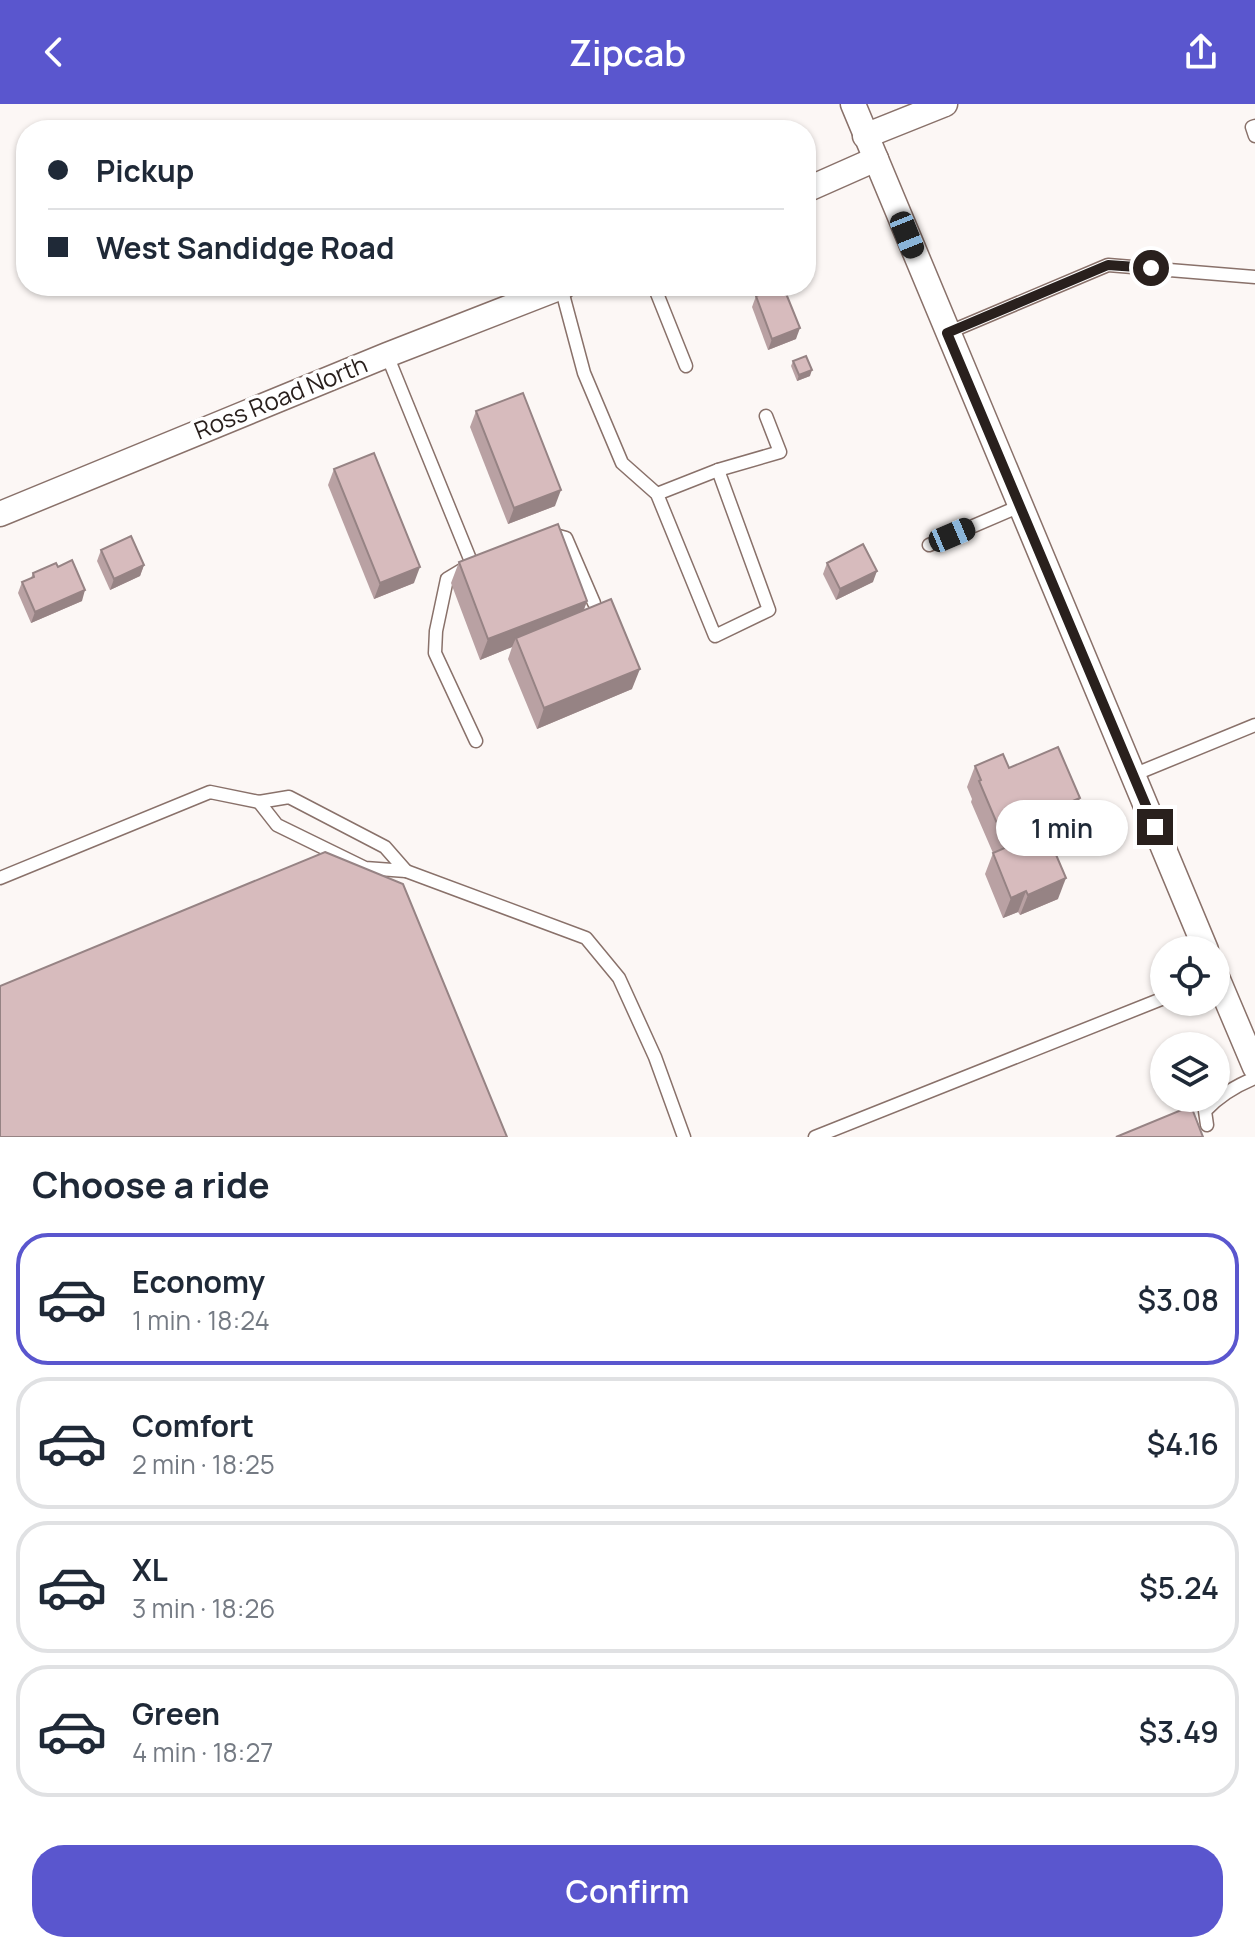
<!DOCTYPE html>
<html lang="en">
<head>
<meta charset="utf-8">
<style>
	:root { --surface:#fff; --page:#f2f2f3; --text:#1f2937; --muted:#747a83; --line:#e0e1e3; --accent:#5a56ce }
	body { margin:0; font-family:Manrope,sans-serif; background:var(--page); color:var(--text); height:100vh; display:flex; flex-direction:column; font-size:30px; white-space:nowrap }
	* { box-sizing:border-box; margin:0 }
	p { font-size:26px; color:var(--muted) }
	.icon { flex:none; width:44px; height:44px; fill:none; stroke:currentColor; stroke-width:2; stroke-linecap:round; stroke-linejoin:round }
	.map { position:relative; height:1033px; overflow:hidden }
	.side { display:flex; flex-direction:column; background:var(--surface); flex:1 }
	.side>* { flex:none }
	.guide { position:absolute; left:16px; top:16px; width:800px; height:176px; border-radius:32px; box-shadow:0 2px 6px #0004; display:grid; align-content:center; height:176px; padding:0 32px; background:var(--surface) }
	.buttons { position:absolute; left:1150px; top:832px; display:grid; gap:16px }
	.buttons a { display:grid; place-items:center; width:80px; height:80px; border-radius:50%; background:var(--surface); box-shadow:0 2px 6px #0004; font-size:40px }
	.end { position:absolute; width:36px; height:36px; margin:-18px; border:10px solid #29201d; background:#fff; box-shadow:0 0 0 4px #fff }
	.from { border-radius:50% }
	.bubble { position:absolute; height:56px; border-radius:28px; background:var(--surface); box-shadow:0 2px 6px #0004; font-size:26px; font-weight:600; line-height:56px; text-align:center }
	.car { position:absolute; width:24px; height:48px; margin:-24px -12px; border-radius:10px; box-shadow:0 0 6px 2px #0007; background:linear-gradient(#222 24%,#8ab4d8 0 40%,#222 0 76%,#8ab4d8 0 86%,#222 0) }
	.guide b { display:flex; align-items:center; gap:28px; height:76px; font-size:30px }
	.guide b+b { border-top:2px solid var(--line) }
	.guide i { width:20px; height:20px; background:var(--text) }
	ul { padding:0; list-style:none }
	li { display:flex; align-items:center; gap:24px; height:132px; margin:0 16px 12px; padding:0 16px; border:4px solid var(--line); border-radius:32px }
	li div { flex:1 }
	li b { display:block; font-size:30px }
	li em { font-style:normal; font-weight:600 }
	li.on { border-color:var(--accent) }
	li>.icon { width:72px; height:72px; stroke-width:1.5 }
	h2 { padding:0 32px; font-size:36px; line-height:96px }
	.action { display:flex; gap:16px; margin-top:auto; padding:16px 32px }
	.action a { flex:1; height:92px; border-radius:32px; background:var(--accent); color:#fff; font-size:32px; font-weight:600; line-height:92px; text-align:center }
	header { display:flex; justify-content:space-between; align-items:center; height:104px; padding:0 32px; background:var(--accent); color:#fff; font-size:36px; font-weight:600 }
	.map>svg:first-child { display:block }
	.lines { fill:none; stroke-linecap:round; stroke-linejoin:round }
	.service-casing { stroke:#89716a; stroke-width:15 }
	.minor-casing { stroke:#89716a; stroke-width:27 }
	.service { stroke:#fff; stroke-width:12 }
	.minor { stroke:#fff; stroke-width:24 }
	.wall { fill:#b9a1a3 }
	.shaded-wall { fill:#968384 }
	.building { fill:#d7bbbd; stroke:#968384; stroke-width:2 }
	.route { stroke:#29201d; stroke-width:10 }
	.labels { text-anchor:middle; stroke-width:7; stroke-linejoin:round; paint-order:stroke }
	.street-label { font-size:24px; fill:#29201d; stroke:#fff }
</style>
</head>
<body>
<header><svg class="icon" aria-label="back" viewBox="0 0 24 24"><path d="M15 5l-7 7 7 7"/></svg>Zipcab<svg class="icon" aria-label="share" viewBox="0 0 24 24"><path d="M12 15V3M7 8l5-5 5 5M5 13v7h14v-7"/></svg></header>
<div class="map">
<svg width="1255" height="1033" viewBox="0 0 1255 1033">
	<rect width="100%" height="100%" fill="#fcf7f5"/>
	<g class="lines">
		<g class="service-casing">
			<g id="service">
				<polyline points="1255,22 1252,23 1255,32"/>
				<polyline points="654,182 686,262"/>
				<polyline points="561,183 584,269 622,359 657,390 715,532 769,506 718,366 780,348 766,312"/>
				<polyline points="947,229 1108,161 1255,173"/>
				<polyline points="387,251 472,460 447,475 436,527 435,549 476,637"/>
				<polyline points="657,390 718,366"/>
				<polyline points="550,433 555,431 566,434 594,499"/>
				<polyline points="929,441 1020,402"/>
				<polyline points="1133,671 1255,621"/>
				<polyline points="259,698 277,721 365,764 406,767 586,834 619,874 655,953 684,1033"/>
				<polyline points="0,774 210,688 259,698 289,693 385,743 406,767"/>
				<path d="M 1207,1021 L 1205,1007 C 1220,991 1235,982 1255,974"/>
				<polyline points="815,1033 1164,894"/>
			</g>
		</g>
		<g class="minor-casing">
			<g id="minor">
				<polyline points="853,0 1206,846"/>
				<polyline points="865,32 945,0"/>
				<polyline points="806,86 876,55"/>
				<polyline points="0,410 387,251 564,182"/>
				<polyline points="1216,871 1255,963"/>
			</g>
		</g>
		<use href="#service" class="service"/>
		<use href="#minor" class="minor"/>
	</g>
	<g class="wall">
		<polygon points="756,192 796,235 768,246 752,203"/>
		<polygon points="793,257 810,272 797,277 791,262"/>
		<polygon points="476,307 555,402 508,420 470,323"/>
		<polygon points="334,365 414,479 374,495 328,381"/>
		<polygon points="101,446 144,461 140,472 110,486 97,457"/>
		<polygon points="459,458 587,497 584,506 632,585 537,625 508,555 512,543 480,556 451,479"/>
		<polygon points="827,459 873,478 836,496 823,470"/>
		<polygon points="58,463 82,497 31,519 18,489 22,478 31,474 33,469"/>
		<polygon points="975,662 1009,664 1072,715 1045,726 1058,795 1020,811 1018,808 1003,814 985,770 993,749 971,698 972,695 967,683"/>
	</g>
	<g class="shaded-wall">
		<polygon points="800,224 796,235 768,246 772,235"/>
		<polygon points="812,266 810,272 797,277 799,271"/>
		<polygon points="561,386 555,402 508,420 514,404"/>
		<polygon points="144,461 140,472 110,486 114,475"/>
		<polygon points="420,463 414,479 374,495 380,479"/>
		<polygon points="877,467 873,478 836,496 840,485"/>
		<polygon points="85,486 82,497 31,519 35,508"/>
		<polygon points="587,497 579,518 516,534 512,543 480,556 488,535"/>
		<polygon points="640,565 632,585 537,625 544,604"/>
		<polygon points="1080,694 1072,715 1032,732 1039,711"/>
		<polygon points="1066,774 1058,795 1020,811 1028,791"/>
		<polygon points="1026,787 1018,808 1003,814 1011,794"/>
	</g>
	<g class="building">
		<polygon points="783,182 800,224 772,235 756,192"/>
		<polygon points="806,252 812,266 799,271 793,257"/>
		<polygon points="523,289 561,386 514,404 476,307"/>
		<polygon points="374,349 420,463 380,479 334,365"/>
		<polygon points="558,420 587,497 488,535 459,458"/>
		<polygon points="131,432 144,461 114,475 101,446"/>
		<polygon points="863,440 877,467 840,485 827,459"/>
		<polygon points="72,456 85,486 35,508 22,478 34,473 33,469 56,459 58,463"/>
		<polygon points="611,495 640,565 544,604 516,534"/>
		<polygon points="1058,643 1080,694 1039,711 1066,774 1028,791 1026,787 1011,794 993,749 1007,743 979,677 981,676 975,662 1003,650 1009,664"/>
		<polygon points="325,748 403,780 507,1033 0,1033 0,882"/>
		<polygon points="1191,1002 1203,1033 1116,1033"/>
	</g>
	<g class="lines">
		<polyline class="route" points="1151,164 1108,161 947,229 1155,723"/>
	</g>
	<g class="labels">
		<g class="street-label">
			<text transform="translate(281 294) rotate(-22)" y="8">Ross Road North</text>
		</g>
	</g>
</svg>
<div class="buttons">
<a><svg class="icon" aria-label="locate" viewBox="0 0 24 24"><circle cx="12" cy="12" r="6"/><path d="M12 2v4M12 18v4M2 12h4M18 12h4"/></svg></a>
<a><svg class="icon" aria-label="layers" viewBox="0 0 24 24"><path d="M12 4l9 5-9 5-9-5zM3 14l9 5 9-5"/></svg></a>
</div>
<i class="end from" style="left:1151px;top:164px"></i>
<i class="end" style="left:1155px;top:723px"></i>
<div class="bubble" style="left:996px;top:696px;width:132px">1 min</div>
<i class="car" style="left:907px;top:131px;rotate:158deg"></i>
<i class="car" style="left:952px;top:431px;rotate:67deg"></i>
<div class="guide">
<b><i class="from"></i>Pickup</b>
<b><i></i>West Sandidge Road</b>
</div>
</div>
<section class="side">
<h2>Choose a ride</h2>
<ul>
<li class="on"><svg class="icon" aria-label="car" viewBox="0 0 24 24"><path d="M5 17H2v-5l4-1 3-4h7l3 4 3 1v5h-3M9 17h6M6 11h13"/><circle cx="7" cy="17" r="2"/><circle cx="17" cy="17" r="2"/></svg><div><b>Economy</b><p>1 min · 18:24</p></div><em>$3.08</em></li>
<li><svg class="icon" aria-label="car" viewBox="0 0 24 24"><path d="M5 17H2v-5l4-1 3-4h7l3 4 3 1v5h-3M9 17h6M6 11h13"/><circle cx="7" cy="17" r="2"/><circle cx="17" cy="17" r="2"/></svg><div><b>Comfort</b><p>2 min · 18:25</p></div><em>$4.16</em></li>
<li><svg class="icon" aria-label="car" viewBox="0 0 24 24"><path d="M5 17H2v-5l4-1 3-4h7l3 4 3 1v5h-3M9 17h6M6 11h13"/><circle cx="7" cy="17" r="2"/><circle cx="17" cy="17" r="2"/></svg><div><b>XL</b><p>3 min · 18:26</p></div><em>$5.24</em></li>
<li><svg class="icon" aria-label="car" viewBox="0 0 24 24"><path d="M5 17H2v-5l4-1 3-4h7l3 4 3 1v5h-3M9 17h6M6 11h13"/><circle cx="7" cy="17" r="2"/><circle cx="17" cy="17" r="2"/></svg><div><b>Green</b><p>4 min · 18:27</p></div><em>$3.49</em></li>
</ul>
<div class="action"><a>Confirm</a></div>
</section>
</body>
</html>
